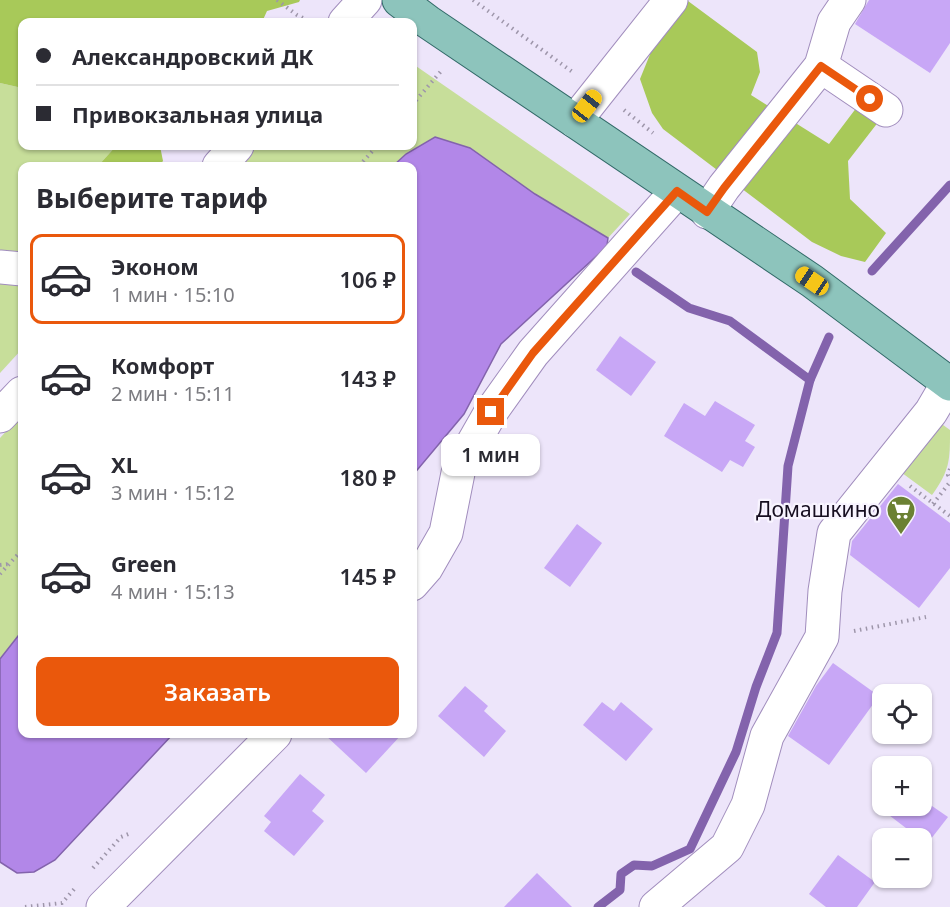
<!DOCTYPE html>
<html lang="ru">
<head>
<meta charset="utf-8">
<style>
	:root { --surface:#fff; --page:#f2f2f3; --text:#2b2b33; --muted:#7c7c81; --line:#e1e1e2; --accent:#ea580c }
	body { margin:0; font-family:"Noto Sans",sans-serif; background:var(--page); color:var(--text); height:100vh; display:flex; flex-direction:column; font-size:22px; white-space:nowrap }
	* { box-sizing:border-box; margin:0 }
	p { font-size:20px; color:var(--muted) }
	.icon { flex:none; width:33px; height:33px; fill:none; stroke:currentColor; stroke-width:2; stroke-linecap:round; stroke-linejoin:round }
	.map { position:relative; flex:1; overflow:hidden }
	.panel { position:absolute; left:18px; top:162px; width:399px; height:576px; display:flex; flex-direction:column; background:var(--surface); border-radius:12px; box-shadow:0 2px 4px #0004 }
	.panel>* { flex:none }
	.top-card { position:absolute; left:18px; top:18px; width:399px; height:132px; border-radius:12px; box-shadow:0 2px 4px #0004; display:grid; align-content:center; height:132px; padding:0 18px; background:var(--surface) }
	.tools { position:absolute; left:872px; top:684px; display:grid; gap:12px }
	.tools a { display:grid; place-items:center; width:60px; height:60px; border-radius:12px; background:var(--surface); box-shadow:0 2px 4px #0004; font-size:30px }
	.end { position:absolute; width:27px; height:27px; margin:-14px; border:8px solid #ea580c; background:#fff; box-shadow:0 0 0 3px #fff }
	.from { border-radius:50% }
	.bubble { position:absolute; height:42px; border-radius:12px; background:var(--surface); box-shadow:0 2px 4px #0004; font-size:20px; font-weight:600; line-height:42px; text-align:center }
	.car { position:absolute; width:18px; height:36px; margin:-18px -9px; border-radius:8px; box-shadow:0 0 4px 2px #0007; background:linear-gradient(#f5c518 24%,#345 0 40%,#f5c518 0 76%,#345 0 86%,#f5c518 0) }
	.top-card b { display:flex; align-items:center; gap:21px; height:57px; font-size:22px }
	.top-card b+b { border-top:2px solid var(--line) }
	.top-card i { width:15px; height:15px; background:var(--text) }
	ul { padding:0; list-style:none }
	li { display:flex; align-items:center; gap:18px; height:90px; margin:0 12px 9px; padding:0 6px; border:3px solid transparent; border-radius:12px }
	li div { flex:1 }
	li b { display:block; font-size:22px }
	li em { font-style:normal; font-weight:600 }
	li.selected { border-color:var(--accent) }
	li>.icon { width:54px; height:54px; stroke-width:1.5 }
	h2 { padding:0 18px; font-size:27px; line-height:72px }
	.cta { display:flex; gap:12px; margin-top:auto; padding:12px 18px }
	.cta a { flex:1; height:69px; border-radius:12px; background:var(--accent); color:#fff; font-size:24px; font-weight:600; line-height:69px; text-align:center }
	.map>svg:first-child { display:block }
	.green { fill:#c7de9a }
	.forest { fill:#a8c959 }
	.water { fill:#b287e8; stroke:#8363ac; stroke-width:1.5 }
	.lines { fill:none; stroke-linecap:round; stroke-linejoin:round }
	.stream { stroke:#8363ac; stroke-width:9 }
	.building { fill:#c8a7f6 }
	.minor-casing { stroke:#a18dbd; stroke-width:35 }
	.major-casing { stroke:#326a68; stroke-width:35 }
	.path { stroke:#9e96aa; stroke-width:4; stroke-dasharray:1.5 4.5; stroke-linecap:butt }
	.minor { stroke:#fff; stroke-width:33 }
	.major { stroke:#8dc4bc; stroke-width:33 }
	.route { stroke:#ea580c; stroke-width:8 }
	.labels { text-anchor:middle; stroke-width:4.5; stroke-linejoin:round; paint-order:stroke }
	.poi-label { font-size:21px; fill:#160e20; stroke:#f8f4ff; text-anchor:end }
</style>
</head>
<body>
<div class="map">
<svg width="950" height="907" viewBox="0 0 950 907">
	<rect width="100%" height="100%" fill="#ede5fa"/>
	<g class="green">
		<polygon points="413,64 630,214 608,238 535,194 406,154 393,166 233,166 251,146 412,146"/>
		<polygon points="0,83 22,88 22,146 116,146 98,166 22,166 22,254 0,251"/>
		<polygon points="0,277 22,280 22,349 0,373"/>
		<polygon points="22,414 22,631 0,659 0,438"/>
		<path d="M 939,422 L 950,430 C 950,460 950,470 932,495 L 898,470 Z"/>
	</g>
	<g class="forest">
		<polygon points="0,0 300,0 299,2 267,11 262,22 22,22 22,88 0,83"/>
		<polygon points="688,1 757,52 760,72 751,95 829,144 857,107 879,121 848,161 850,199 886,233 865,262 841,256 812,242 663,129 652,113 640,79 653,47"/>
		<polygon points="116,146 160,146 163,161 159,166 98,166"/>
	</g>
	<g class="water">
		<polygon points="435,137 470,148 535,194 608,238 607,245 603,250 501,344 464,414 413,475 412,166 393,166 406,154"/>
		<polygon points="22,631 22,734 173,734 55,860 34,872 17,873 0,862 0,659"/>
	</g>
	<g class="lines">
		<g class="stream">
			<polyline points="872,271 950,185"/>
			<polyline points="636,272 689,308 730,321 810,380"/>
			<polyline points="598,907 620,890 621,874 634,865 652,866 690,849 736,752 756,687 777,633 788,466 810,380 829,337"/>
		</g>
	</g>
	<g class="building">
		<polygon points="869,0 950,0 950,43 930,73 855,24"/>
		<polygon points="620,336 656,362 631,396 596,370"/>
		<polygon points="715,401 755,425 745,441 755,447 743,467 730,460 722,472 664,436 684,403 705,416"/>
		<polygon points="898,484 950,523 950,568 919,608 850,555 852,541"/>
		<polygon points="577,524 602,543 570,587 544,568"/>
		<polygon points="833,663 879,696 829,765 788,736 816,686"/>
		<polygon points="465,686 488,706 484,711 506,731 484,757 438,716"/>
		<polygon points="602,702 614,711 621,702 653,729 626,761 583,725"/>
		<polygon points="324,734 402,734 366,773"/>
		<polygon points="300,774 325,795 312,811 324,821 294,856 264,831 271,822 264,816"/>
		<polygon points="877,806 932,806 948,817 927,844"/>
		<polygon points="838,855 875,882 857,907 826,907 809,894"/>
		<polygon points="537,873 572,907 504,907"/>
	</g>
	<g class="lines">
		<g class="minor-casing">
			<g id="minor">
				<polyline points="345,22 365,0"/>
				<polyline points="821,66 886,110"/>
				<polyline points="575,121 671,0"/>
				<polyline points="219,166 237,146"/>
				<polyline points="707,212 724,187 821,66 834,22 849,0"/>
				<polyline points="0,267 22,269"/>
				<polyline points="0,416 22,393"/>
				<polyline points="412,584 426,568 446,533 459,468 491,412 533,353 677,191"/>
				<polyline points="103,907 275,734"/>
				<polyline points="656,907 727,847 748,805 767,736 822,637 825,591 834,533 931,412 948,383"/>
			</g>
		</g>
		<g class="major-casing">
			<polyline id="major" points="399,0 428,22 812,281 950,384"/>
		</g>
		<g class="path">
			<polyline points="277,0 297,15 311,22"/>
			<polyline points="473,0 574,73"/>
			<polyline points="412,105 442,70"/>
			<polyline points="624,110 653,133"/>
			<polyline points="359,166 377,146"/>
			<polyline points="950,469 948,475 950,478"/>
			<polyline points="910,486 950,516"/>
			<polyline points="933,504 950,482"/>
			<polyline points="0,565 9,564"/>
			<polyline points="0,574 22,550"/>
			<polyline points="854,631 926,617"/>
			<polyline points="93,868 121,837 131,833"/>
			<polyline points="25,907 62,903 76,887"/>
		</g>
		<use href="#minor" class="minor"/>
		<use href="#major" class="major"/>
	</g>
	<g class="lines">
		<polyline class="route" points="491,412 533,353 677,191 707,212 724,188 821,66 870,99"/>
	</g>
	<defs>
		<g id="supermarket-pin" transform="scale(1.5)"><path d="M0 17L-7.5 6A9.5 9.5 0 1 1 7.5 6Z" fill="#6b8133" stroke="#f8f4ff"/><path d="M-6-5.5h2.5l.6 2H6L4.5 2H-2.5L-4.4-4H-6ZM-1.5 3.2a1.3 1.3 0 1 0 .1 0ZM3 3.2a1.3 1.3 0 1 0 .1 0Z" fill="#fff"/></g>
	</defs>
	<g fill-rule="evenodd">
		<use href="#supermarket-pin" x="901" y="510"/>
	</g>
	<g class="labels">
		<g class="poi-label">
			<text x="880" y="517">Домашкино</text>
		</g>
	</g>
</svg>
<div class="tools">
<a><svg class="icon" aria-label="locate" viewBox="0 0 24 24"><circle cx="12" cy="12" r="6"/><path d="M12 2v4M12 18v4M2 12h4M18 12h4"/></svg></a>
<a>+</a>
<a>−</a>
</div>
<i class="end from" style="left:870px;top:99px"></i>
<i class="end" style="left:491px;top:412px"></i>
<div class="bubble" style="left:441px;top:434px;width:99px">1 мин</div>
<i class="car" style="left:587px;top:106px;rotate:38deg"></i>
<i class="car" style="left:812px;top:281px;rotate:304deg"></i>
<div class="top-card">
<b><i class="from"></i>Александровский ДК</b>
<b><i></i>Привокзальная улица</b>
</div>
<section class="panel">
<h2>Выберите тариф</h2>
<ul>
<li class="selected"><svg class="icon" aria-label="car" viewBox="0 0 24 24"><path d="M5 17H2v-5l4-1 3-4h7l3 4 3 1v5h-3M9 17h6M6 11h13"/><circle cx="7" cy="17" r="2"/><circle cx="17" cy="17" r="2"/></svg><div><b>Эконом</b><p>1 мин · 15:10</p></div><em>106 ₽</em></li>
<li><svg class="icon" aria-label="car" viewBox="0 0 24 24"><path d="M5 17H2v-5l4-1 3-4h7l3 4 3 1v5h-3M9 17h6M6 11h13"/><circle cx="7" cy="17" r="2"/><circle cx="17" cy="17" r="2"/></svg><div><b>Комфорт</b><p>2 мин · 15:11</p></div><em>143 ₽</em></li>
<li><svg class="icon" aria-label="car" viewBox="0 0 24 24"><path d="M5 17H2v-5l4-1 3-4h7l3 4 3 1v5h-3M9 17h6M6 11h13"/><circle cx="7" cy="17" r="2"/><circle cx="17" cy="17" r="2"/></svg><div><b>XL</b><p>3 мин · 15:12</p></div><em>180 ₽</em></li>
<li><svg class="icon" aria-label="car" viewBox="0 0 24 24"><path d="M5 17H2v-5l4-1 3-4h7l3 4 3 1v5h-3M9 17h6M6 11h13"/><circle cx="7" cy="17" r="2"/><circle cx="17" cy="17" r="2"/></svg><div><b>Green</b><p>4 мин · 15:13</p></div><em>145 ₽</em></li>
</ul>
<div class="cta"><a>Заказать</a></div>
</section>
</div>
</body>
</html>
